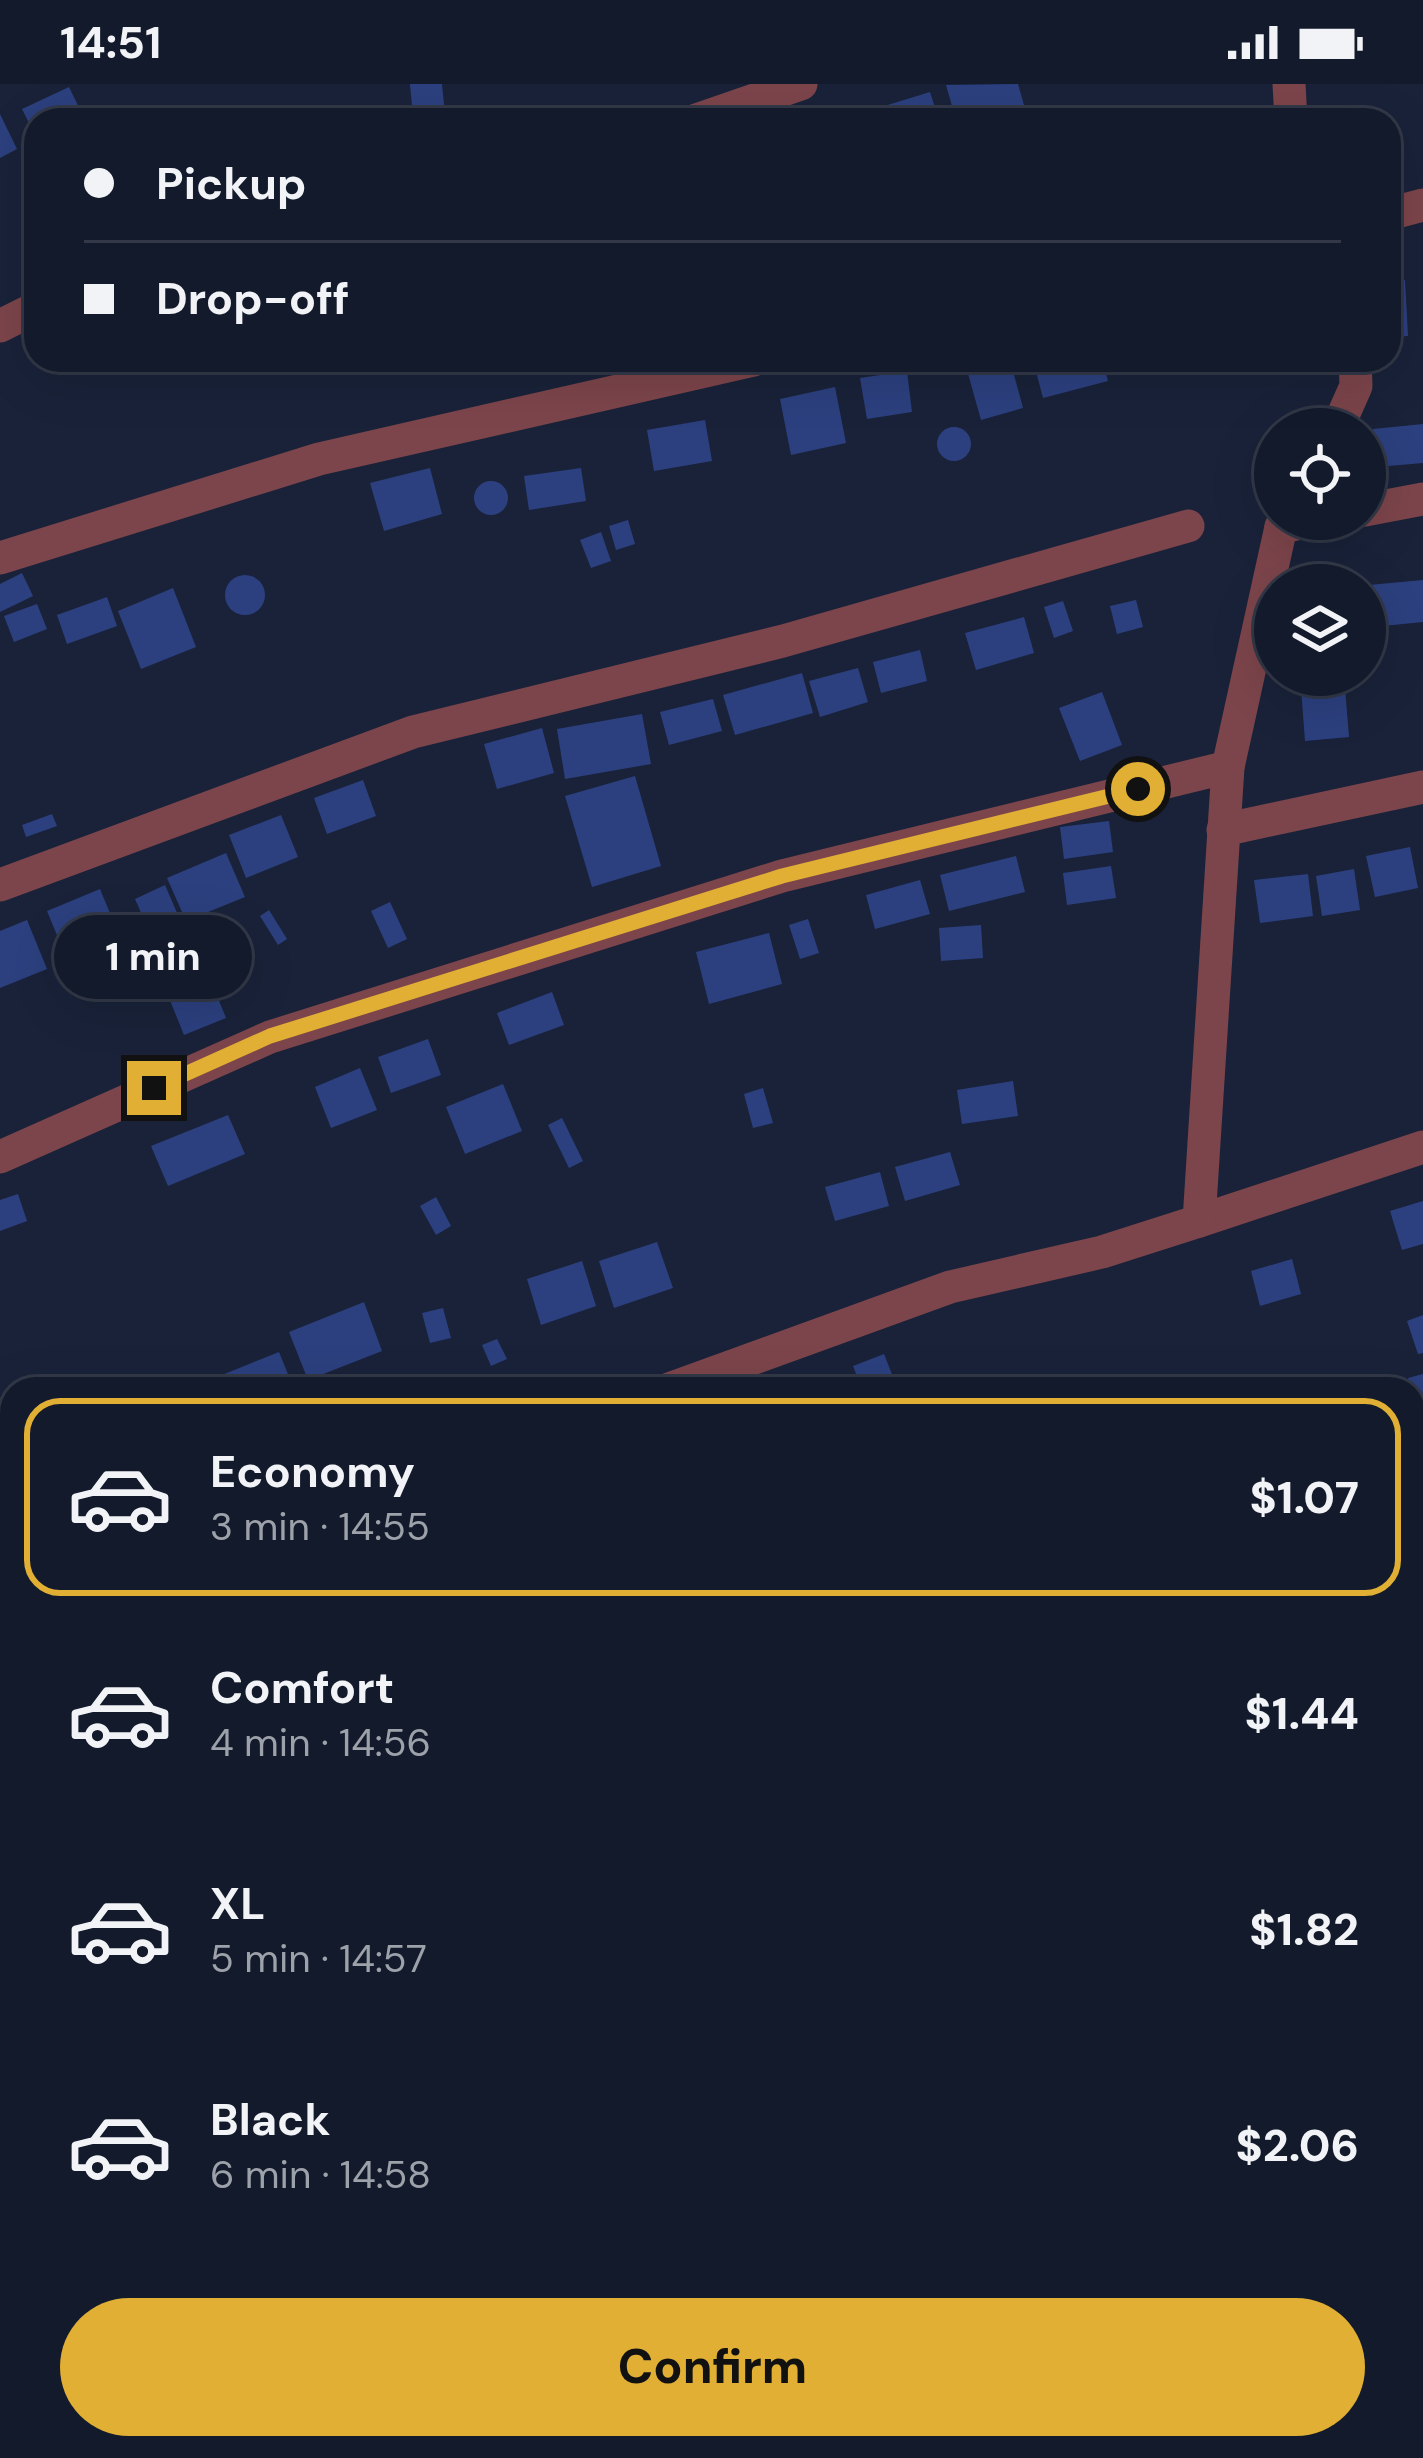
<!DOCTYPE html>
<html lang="en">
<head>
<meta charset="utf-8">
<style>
	:root { --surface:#131a2b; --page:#1c2333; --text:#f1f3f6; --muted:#9da1a9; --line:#323847; --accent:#e1af34 }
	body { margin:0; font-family:"DM Sans",sans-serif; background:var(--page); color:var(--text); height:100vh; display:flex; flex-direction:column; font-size:45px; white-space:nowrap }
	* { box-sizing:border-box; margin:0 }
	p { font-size:39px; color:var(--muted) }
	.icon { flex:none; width:66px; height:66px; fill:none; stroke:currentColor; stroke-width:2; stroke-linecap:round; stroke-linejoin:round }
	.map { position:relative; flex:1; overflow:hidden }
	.details { position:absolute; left:0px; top:1293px; width:1425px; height:1083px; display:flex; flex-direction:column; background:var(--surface); border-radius:36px 36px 0 0; box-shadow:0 12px 48px #0002,0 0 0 3px var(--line) }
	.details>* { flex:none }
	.guide { position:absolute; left:24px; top:24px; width:1377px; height:264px; border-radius:36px; box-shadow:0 12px 48px #0002,0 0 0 3px var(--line); display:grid; align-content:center; height:264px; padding:0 60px; background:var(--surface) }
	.fabs { position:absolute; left:1254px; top:324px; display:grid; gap:24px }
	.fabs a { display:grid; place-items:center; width:132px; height:132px; border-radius:50%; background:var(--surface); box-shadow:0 12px 48px #0002,0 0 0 3px var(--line); font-size:60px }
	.end { position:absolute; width:54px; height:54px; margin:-27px; border:15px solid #e1af34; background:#111; box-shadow:0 0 0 6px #111 }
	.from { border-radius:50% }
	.bubble { position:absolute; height:84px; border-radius:42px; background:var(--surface); box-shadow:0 12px 48px #0002,0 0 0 3px var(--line); font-size:39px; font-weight:800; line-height:84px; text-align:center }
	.guide b { display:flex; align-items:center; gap:42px; height:114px; font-size:45px }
	.guide b+b { border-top:3px solid var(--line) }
	.guide i { width:30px; height:30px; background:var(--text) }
	ul { padding:21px 0 0; list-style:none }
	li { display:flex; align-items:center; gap:36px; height:198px; margin:0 24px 18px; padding:0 36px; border:6px solid transparent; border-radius:36px }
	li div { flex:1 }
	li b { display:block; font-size:45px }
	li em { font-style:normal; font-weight:800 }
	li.active { border-color:var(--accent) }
	li>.icon { width:108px; height:108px; stroke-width:1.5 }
	.button { display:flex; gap:24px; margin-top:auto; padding:24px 60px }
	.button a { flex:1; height:138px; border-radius:72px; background:var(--accent); color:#111; font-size:48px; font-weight:800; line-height:138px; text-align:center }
	.status { display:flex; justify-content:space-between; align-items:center; height:84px; padding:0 60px; background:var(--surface); direction:ltr }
	.status svg { height:33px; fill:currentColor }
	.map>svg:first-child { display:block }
	.building { fill:#2c407f }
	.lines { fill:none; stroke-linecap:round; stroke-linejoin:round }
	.minor { stroke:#7c454b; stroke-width:33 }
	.secondary { stroke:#ad5561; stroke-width:33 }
	.route { stroke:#e1af34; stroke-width:15 }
</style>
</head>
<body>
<div class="status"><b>14:51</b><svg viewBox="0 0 49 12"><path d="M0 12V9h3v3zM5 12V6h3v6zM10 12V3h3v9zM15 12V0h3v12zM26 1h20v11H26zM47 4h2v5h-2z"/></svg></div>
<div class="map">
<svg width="1423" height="2374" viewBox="0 0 1423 2374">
	<rect width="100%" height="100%" fill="#192239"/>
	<g class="building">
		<polygon points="410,0 442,0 445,30 413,33"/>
		<polygon points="1018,0 1026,28 999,36 956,36 946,1"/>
		<polygon points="69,3 85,36 36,36 36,53 22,25"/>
		<polygon points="930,8 939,36 842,36 842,35"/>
		<polygon points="0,30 17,65 0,74"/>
		<polygon points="1405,196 1408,252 1389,253 1389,197"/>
		<polygon points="1002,276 1010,276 1023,324 981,336 967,286"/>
		<polygon points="1033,276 1102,276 1108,297 1043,314"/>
		<polygon points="907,287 912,328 867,335 860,294"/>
		<polygon points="835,303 846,359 791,371 780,315"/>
		<polygon points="705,336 712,377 654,387 647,346"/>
		<polygon points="1423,340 1423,379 1377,383 1373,345"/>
		<circle cx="954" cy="360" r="17"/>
		<polygon points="430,384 442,430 384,447 370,399"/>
		<polygon points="581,384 586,417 529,426 524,392"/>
		<circle cx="491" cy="414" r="17"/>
		<polygon points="628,436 635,460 616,466 609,442"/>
		<polygon points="601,448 611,477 591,484 580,456"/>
		<polygon points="22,489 33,512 0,528 0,500"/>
		<circle cx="245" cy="511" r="20"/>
		<polygon points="1423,496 1423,538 1373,543 1369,501"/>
		<polygon points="173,504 196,563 141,585 118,527"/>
		<polygon points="107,513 117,542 67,560 57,531"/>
		<polygon points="1136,516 1143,543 1117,550 1110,522"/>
		<polygon points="1063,517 1073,547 1054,554 1044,523"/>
		<polygon points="37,520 47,545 14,558 4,532"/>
		<polygon points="1024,533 1034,569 976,586 965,549"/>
		<polygon points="920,566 927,597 881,609 873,578"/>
		<polygon points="858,584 868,618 820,633 809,597"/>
		<polygon points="802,589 813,629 735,651 723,611"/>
		<polygon points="1300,591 1344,591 1349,653 1305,657"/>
		<polygon points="1102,608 1122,661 1080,677 1059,624"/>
		<polygon points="713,615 722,647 669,661 660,628"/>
		<polygon points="642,630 651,680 565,695 557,645"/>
		<polygon points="542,644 554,689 497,705 484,660"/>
		<polygon points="635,692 661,782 592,803 565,712"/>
		<polygon points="363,696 376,732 327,750 314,714"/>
		<polygon points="52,730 57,742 26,753 22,741"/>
		<polygon points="281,731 298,773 246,794 229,751"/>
		<polygon points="1109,737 1113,768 1064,775 1060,743"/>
		<polygon points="1410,763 1418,804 1375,813 1366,772"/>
		<polygon points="226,769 245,813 186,837 167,794"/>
		<polygon points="1016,772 1025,808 949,827 940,791"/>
		<polygon points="1111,782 1116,814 1067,821 1063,789"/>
		<polygon points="1354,785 1360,826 1322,832 1316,792"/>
		<polygon points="1308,790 1313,832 1260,839 1254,796"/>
		<polygon points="920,796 930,830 875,845 866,811"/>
		<polygon points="165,801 181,838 151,851 135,815"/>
		<polygon points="100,805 119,851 66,873 47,827"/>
		<polygon points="390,818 407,855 388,864 371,827"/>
		<polygon points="269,826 287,855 278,861 260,832"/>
		<polygon points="808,835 819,869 800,875 789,841"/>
		<polygon points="27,836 47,885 0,904 0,847"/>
		<polygon points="981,841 983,874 941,877 939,844"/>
		<polygon points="769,849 782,900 709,920 696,868"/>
		<polygon points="209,892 226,934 184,951 167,909"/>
		<polygon points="552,908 564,941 509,961 497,929"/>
		<polygon points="428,955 441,991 391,1009 378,973"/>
		<polygon points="360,984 377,1026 331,1044 315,1003"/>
		<polygon points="1013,997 1018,1032 962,1040 957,1006"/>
		<polygon points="503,1000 522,1047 465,1070 446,1023"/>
		<polygon points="763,1004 773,1039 753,1044 744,1010"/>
		<polygon points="228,1031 245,1070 168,1102 151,1062"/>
		<polygon points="562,1034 583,1077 569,1084 548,1041"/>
		<polygon points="950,1068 960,1101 905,1117 895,1083"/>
		<polygon points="880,1088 889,1122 835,1137 825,1103"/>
		<polygon points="18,1110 27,1137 0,1147 0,1116"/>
		<polygon points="436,1113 451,1142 436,1151 420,1122"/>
		<polygon points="1423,1117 1423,1160 1402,1166 1390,1127"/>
		<polygon points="657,1158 673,1204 614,1224 599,1177"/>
		<polygon points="1292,1175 1301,1210 1260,1222 1251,1187"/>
		<polygon points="582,1177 596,1222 541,1241 527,1195"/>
		<polygon points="364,1218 382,1267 308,1296 289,1248"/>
		<polygon points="443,1224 451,1254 430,1259 422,1229"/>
		<polygon points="1423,1231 1423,1269 1418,1270 1407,1237"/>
		<polygon points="497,1255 507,1275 491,1282 482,1261"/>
		<polygon points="279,1268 294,1305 222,1305 217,1293"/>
		<polygon points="884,1270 893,1293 862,1305 853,1282"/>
		<polygon points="1423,1290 1423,1334 1419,1336 1408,1294"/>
	</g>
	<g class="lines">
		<g class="minor">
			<polyline points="1289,0 1291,36"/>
			<polyline points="696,36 801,0"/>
			<polyline points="1389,130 1423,121"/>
			<polyline points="0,242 36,224"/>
			<polyline points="1337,345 1356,302 1355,276"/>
			<polyline points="1365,426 1423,415"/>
			<polyline points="1281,443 1321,435"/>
			<polyline points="0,474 319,375 754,276"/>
			<polyline points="1223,746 1423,703"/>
			<polyline points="0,801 413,648 783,557 1188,442"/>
			<polyline points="0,1073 270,953 782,792 1228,683"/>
			<polyline points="1199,1137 1423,1063"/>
			<polyline points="669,1305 950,1203 1102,1168 1199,1137 1228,683 1281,443 1286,435"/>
			<polyline points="1413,1528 1423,1525"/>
			<polyline points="0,1848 12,1843"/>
			<polyline points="1413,2169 1423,2166"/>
			<polyline points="0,2318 12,2313"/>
			<polyline points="802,2374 831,2364"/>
		</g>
		<g class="secondary">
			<polyline points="0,1468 12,1502"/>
			<polyline points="316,2364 320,2374"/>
		</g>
	</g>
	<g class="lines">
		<polyline class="route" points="154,1004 270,952 782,792 1138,705"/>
	</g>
</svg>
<div class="fabs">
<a><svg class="icon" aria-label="locate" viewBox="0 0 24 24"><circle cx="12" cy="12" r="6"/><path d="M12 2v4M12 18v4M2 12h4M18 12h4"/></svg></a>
<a><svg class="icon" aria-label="layers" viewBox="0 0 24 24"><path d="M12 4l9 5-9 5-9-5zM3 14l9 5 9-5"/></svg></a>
</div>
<i class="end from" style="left:1138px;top:705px"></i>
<i class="end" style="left:154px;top:1004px"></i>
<div class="bubble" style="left:54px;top:831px;width:198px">1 min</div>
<div class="guide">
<b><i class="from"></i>Pickup</b>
<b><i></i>Drop-off</b>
</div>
<section class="details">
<ul>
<li class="active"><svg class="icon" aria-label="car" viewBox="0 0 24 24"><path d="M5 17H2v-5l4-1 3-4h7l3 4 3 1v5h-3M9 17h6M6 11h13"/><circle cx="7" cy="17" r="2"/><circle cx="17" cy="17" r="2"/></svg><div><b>Economy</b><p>3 min · 14:55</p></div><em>$1.07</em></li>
<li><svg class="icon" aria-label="car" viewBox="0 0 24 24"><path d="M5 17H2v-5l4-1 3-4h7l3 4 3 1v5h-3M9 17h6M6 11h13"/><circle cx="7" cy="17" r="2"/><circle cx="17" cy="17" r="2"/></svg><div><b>Comfort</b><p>4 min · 14:56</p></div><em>$1.44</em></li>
<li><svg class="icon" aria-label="car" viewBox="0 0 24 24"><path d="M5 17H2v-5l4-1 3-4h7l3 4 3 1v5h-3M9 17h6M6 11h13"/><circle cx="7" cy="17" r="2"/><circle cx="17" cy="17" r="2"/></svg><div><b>XL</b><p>5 min · 14:57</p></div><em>$1.82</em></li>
<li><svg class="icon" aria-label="car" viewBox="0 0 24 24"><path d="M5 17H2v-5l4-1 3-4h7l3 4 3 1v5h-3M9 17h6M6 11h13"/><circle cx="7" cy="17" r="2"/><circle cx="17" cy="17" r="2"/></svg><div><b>Black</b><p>6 min · 14:58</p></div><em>$2.06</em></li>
</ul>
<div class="button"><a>Confirm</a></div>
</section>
</div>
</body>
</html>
